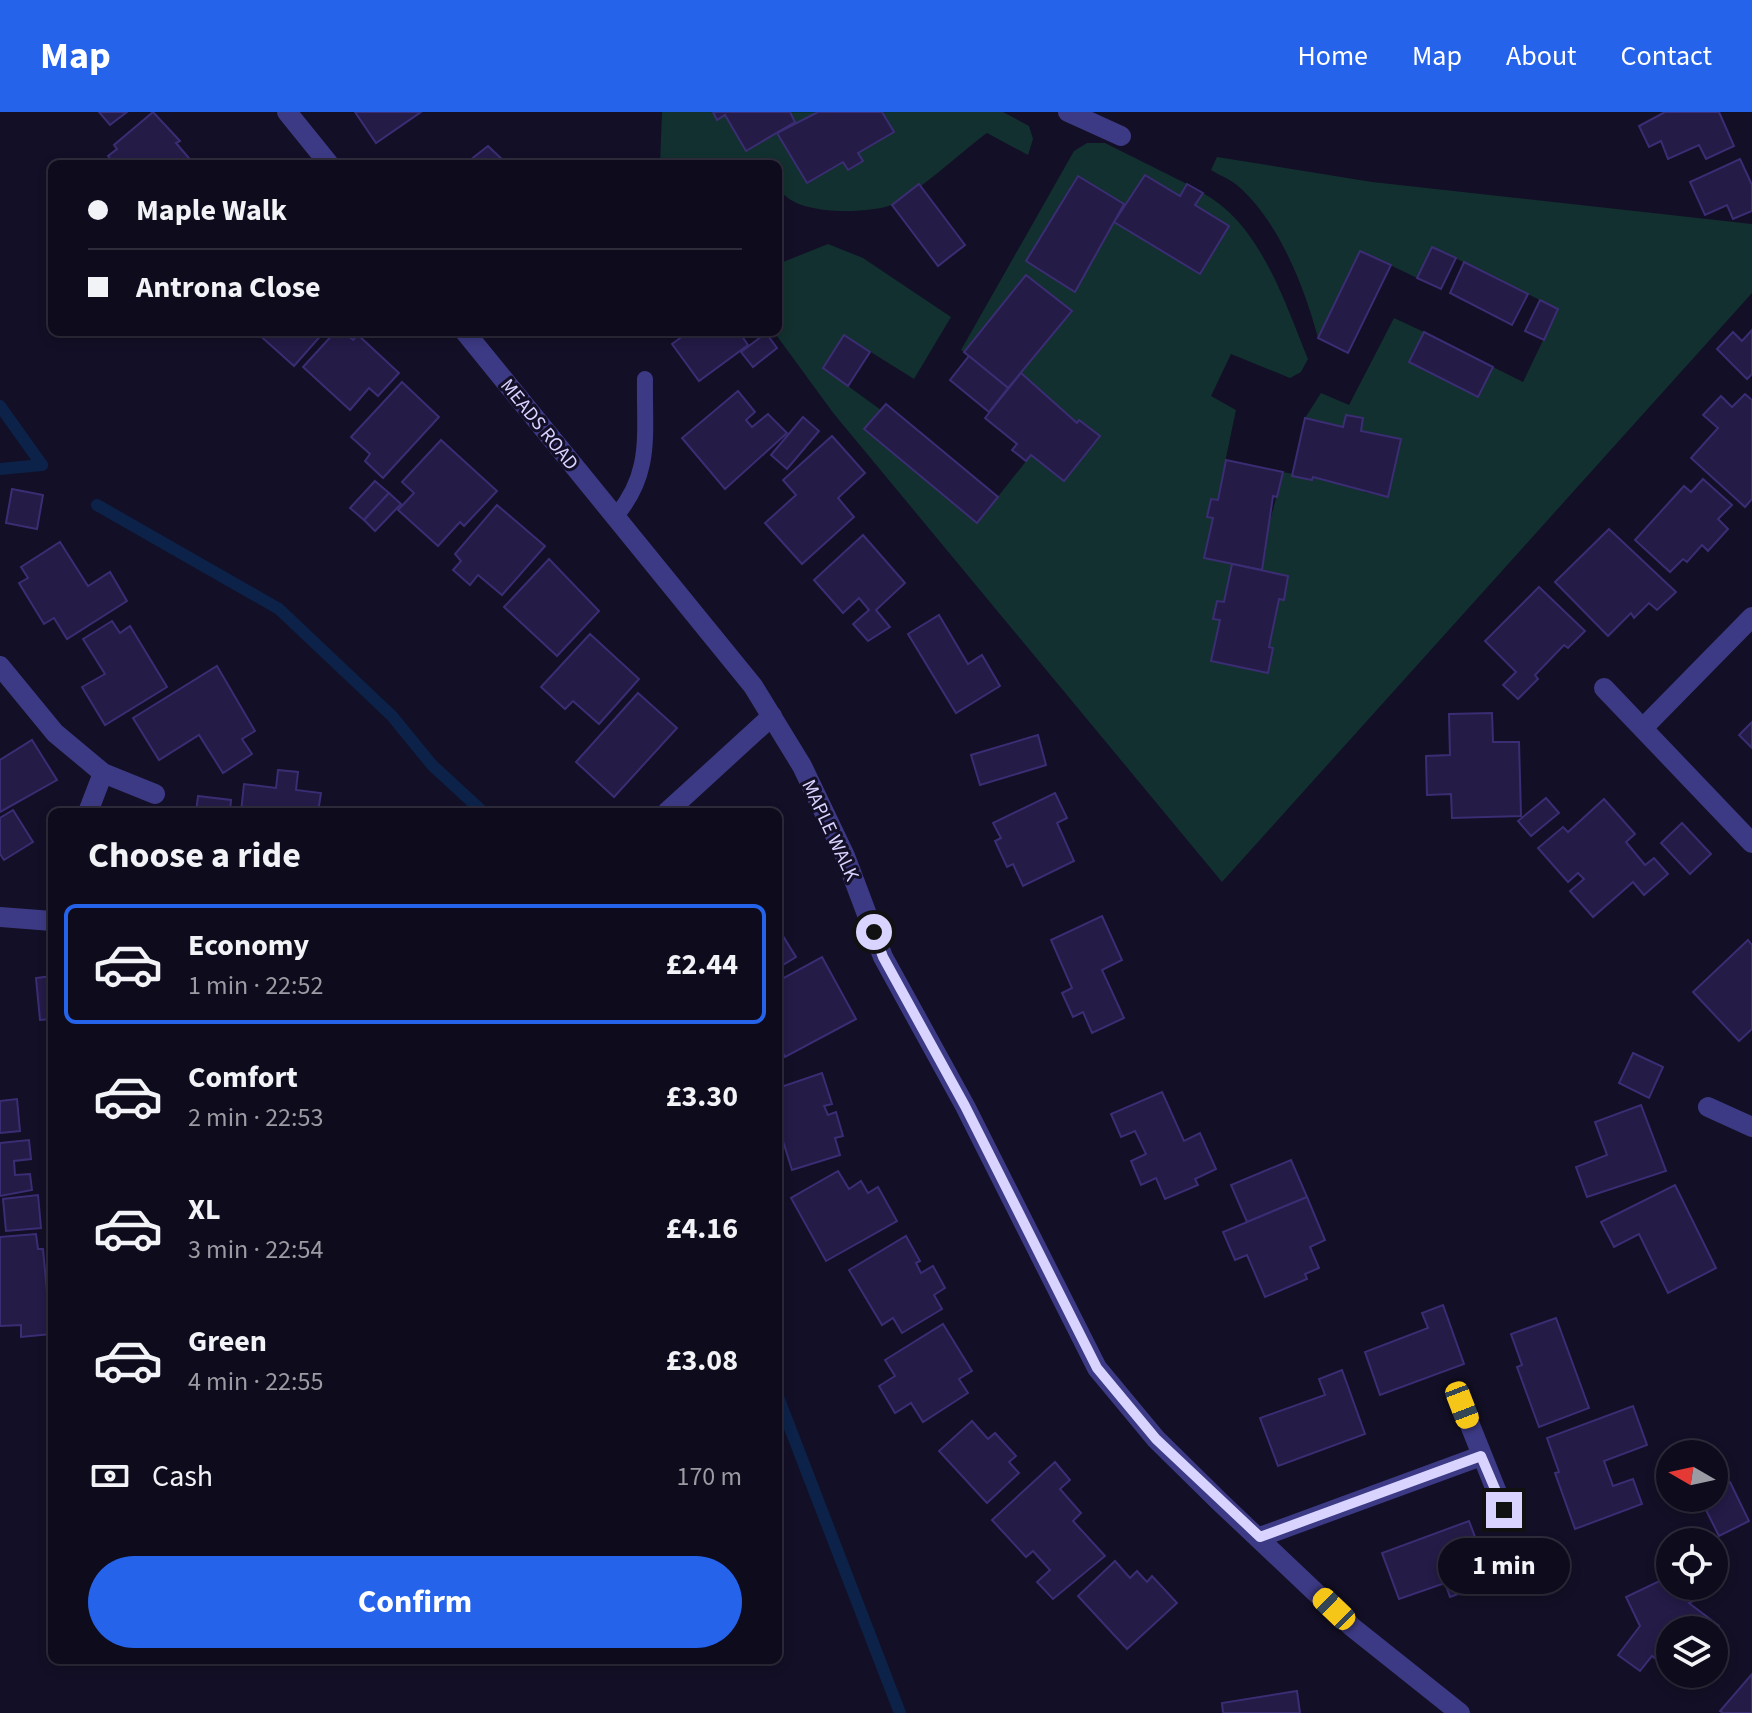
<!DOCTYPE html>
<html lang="en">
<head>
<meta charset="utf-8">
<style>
	:root { --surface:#0e0b1c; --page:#171425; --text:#f1f3f6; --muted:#9b9ba3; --line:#2e2b3b; --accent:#2563eb }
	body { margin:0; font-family:"Source Sans 3",sans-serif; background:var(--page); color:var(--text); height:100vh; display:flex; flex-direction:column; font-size:30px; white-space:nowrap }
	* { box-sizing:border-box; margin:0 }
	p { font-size:26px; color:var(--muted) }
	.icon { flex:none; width:44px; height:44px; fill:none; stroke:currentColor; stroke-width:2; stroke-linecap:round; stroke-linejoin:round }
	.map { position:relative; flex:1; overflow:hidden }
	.side { position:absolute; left:48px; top:696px; width:734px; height:856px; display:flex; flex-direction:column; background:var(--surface); border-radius:12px; box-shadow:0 4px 12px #0003,0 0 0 2px var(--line) }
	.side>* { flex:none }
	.banner { position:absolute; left:48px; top:48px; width:734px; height:176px; border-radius:12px; box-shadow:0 4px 12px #0003,0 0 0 2px var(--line); display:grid; align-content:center; height:176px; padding:0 40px; background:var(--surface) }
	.needle { width:52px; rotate:279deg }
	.fabs { position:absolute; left:1656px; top:1328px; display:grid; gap:16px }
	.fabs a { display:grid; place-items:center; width:72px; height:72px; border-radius:50%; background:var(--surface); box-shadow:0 4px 12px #0003,0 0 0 2px var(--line); font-size:40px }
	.end { position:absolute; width:36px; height:36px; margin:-18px; border:10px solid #d9d4ff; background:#111; box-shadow:0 0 0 4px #111 }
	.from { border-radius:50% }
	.bubble { position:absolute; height:56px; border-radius:28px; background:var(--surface); box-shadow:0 4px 12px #0003,0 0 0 2px var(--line); font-size:26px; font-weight:700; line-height:56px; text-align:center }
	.car { position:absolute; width:24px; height:48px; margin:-24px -12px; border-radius:10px; box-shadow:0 0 6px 2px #0007; background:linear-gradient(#f5c518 24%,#345 0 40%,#f5c518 0 76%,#345 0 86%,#f5c518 0) }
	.banner b { display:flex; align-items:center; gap:28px; height:76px; font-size:30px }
	.banner b+b { border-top:2px solid var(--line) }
	.banner i { width:20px; height:20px; background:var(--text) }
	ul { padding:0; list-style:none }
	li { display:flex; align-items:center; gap:24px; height:120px; margin:0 16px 12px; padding:0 24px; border:4px solid transparent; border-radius:12px }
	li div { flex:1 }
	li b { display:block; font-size:30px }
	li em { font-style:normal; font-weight:700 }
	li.selected { border-color:var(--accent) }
	li>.icon { width:72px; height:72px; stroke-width:1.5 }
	h2 { padding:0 40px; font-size:36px; line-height:96px }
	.pay { display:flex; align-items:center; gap:20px; height:88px; padding:0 40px; font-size:30px }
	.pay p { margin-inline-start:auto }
	.cta { display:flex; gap:16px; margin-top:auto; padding:16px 40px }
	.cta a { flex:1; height:92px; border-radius:48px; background:var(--accent); color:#fff; font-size:32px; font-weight:700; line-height:92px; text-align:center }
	header { display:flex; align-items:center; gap:48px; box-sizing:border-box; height:112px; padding:0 40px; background:var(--accent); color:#fff }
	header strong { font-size:38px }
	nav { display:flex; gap:44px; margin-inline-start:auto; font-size:28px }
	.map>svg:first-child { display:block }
	.green { fill:#12302f }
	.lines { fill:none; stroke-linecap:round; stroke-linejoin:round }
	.stream { stroke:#0c2248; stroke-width:12 }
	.building { fill:#241b47; stroke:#3b2d73; stroke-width:2 }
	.service { stroke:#3d3a85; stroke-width:16 }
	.minor { stroke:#3d3a85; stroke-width:20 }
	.route { stroke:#d9d4ff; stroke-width:10 }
	.labels { text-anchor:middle; stroke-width:6; stroke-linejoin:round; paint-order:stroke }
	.street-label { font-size:20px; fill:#d9d4ff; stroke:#130f26 }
</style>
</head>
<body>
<header>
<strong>Map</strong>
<nav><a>Home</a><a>Map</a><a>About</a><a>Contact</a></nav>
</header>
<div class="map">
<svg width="1752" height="1601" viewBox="0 0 1752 1601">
	<rect width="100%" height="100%" fill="#130f26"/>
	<g class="green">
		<path d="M 662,0 L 1003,0 L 1029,14 L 1033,27 L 1028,43 L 987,21 C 965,37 913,84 892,93 C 867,102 793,104 780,77 C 776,70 778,60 778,52 L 759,49 L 660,52 Z"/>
		<path d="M 1087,31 L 1105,31 L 1187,72 L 1180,84 L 1145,63 L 1127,94 L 1077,64 L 1026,149 L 1075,179 L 1114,110 L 1200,162 L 1229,114 L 1195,93 L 1203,81 C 1261,113 1284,189 1308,247 L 1301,260 L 1290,266 L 1231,242 L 1211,284 L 1236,298 L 1205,446 L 1232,452 L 1224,490 L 1217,489 L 1213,506 L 1220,508 L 1211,549 L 1268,560 L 1273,536 L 1269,535 L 1279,487 L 1284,488 L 1288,465 L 1262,458 L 1266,437 L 1263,435 L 1283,360 L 1365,376 L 1364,380 L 1388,385 L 1401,328 L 1361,319 L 1363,306 L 1346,303 L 1343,315 L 1305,306 L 1321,281 L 1349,293 L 1394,206 L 1424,220 L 1409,249 L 1493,255 L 1523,270 L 1558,197 L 1433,135 L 1417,166 L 1361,139 L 1318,226 C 1304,174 1279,110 1238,74 C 1230,67 1219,63 1211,58 L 1217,45 L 1372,70 L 1752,112 L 1752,181 L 1222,770 L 834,302 L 774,220 L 778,220 L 778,152 L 828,132 L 863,146 L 951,205 L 914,267 L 845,224 L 823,256 L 881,298 L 865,317 L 977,411 L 1031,343 L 1064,369 L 1100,325 L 1079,308 L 1077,311 L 1020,260 L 1072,200 L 1026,163 L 964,240 L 961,238 L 1074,39 Z"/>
	</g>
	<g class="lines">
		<g class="stream">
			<polyline points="0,294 42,353"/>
			<polyline points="0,357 42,353"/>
			<polyline points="97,393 279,497 392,604 432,653 483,700"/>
			<polyline points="778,1285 900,1601"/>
		</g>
	</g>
	<g class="building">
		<polygon points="99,0 127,0 110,13"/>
		<polygon points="153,0 180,29 176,31 194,52 110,52 112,49 108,44 117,37 114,33"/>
		<polygon points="355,0 421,0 376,31"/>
		<polygon points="713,0 790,0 795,10 746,39 725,3 717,8"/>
		<polygon points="818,0 882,0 894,20 858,41 863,49 848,58 843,50 807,71 777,21"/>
		<polygon points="1665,0 1719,0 1734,34 1706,47 1699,33 1668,47 1661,29 1649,35 1639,14"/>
		<polygon points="488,34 505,50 503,52 465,52"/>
		<polygon points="1740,47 1752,73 1752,99 1733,107 1727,93 1705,103 1690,70"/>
		<polygon points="1145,63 1180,84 1187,72 1203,81 1195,93 1229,114 1200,162 1114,110"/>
		<polygon points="1078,64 1124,92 1075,180 1026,149"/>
		<polygon points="919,72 965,133 938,154 892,93"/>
		<polygon points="1432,135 1456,146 1441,177 1417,166"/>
		<polygon points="1360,139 1391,153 1348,241 1318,226"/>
		<polygon points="1464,150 1528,182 1512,213 1450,181"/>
		<polygon points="1026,163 1072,199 1008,276 964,240"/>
		<polygon points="1540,188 1558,197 1544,228 1525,219"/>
		<polygon points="1752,218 1752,262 1747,267 1717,237 1733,220 1742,229"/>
		<polygon points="256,220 324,220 294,254"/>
		<polygon points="335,220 344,220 353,228 358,223 399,261 378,284 369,276 350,298 303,255"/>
		<polygon points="680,220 739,220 748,233 699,269 672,232 683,224"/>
		<polygon points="1424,220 1493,255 1478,285 1409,250"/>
		<polygon points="766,221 777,236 753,255 741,240"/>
		<polygon points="844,223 870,240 848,274 823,256"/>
		<polygon points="969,244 1008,276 989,300 950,268"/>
		<polygon points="1021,261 1077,311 1079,308 1100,324 1064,369 1031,343 1026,349 1012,338 1017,332 985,306"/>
		<polygon points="402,270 439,305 383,366 365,349 370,342 351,325"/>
		<polygon points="738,279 755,300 746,308 752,315 768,302 787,321 725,377 682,326"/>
		<polygon points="1745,282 1752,288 1752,387 1745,395 1691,346 1718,316 1703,303 1721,284 1732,295"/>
		<polygon points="886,292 998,385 977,411 864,317"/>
		<polygon points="1346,303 1363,306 1361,319 1401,327 1388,385 1313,365 1312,368 1292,364 1305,306 1343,315"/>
		<polygon points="803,305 819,319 787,357 771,343"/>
		<polygon points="832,324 865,361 838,386 854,405 802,452 765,411 796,383 783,368"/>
		<polygon points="441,328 497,379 464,414 460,410 438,434 398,398 414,381 402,370"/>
		<polygon points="1226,348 1283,360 1277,385 1273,384 1262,458 1204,446 1213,406 1207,405 1211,387 1218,388"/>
		<polygon points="1703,367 1732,393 1718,407 1728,417 1708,439 1702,433 1687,450 1683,447 1670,460 1635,428 1684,374 1691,380"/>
		<polygon points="375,369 389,381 364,408 350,396"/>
		<polygon points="12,377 43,383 37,417 6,411"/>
		<polygon points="389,381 401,392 375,419 364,408"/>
		<polygon points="497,393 545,434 502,483 478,463 470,473 453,458 461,449 455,442"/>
		<polygon points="1609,417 1676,480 1657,498 1649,491 1634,506 1631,501 1608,524 1555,470"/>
		<polygon points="863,423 905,471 876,498 890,515 868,529 853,512 869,498 859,486 843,501 814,468"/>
		<polygon points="60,430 88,474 110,460 127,489 67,527 54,506 44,512 19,471 28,466 21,455"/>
		<polygon points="549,447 599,499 557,544 504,495"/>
		<polygon points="1232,452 1288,464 1284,488 1279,487 1269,535 1273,536 1268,561 1211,549 1220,508 1213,507 1217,489 1224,490"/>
		<polygon points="1539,475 1585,519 1568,536 1564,533 1535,563 1538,567 1518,587 1503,573 1516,560 1485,529"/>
		<polygon points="939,503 968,552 982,543 1000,574 956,601 908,522"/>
		<polygon points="112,509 120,521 130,514 167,575 105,613 82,575 105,562 83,527"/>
		<polygon points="590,522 639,567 599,612 573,589 565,597 541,575"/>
		<polygon points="217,554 255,619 242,627 252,642 223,661 199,623 159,648 133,606"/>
		<polygon points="638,581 677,616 614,685 576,650"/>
		<polygon points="1492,601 1493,630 1519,630 1521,704 1452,706 1451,682 1427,683 1426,644 1450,643 1449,602"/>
		<polygon points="1752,610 1752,636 1739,623"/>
		<polygon points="1038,623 1046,653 980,673 971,643"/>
		<polygon points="32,628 57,668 0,700 0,648"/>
		<polygon points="278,658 298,660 296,678 321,681 318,700 241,700 244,672 276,676"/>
		<polygon points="1055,681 1067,706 1057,711 1074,749 1023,774 1013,752 1007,755 995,729 1001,726 993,711"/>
		<polygon points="198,684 231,688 230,700 196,700"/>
		<polygon points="1546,686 1559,701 1531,724 1518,709"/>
		<polygon points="1604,687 1635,722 1626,730 1645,753 1654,746 1668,762 1644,783 1633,770 1593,805 1570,779 1584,767 1578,761 1568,770 1538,736 1563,715 1568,720"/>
		<polygon points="13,698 33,730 4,748 0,742 0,706"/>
		<polygon points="1682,711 1711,742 1690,762 1661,731"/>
		<polygon points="1102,804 1122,848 1102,858 1124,906 1092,921 1083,900 1073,905 1062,881 1072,876 1051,828"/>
		<polygon points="778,816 796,845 778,856"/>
		<polygon points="1748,828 1752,833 1752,917 1739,929 1693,880"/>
		<polygon points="822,845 856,907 785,945 778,932 778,869"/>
		<polygon points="52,864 52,907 40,908 36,866"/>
		<polygon points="1633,941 1663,955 1649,986 1619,971"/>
		<polygon points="822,961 832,992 824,994 828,1003 836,1000 843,1024 835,1026 840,1043 792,1058 778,1013 778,976"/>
		<polygon points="1162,980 1184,1029 1200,1021 1216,1057 1195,1067 1198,1073 1165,1087 1156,1066 1141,1073 1131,1049 1146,1042 1135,1019 1121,1025 1111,1002"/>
		<polygon points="17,987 20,1019 0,1021 0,989"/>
		<polygon points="1641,993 1666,1059 1587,1085 1576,1055 1607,1043 1595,1010"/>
		<polygon points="29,1028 31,1047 14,1049 15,1063 30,1062 32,1078 0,1084 0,1031"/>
		<polygon points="1291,1048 1307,1085 1247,1110 1231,1073"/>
		<polygon points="838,1059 849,1077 861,1069 868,1081 878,1075 897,1109 826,1149 791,1086"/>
		<polygon points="1675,1073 1716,1156 1668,1181 1639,1122 1614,1135 1601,1110"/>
		<polygon points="38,1083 41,1116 6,1119 3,1087"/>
		<polygon points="1307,1085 1325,1128 1310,1135 1319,1156 1305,1162 1307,1167 1265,1185 1247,1143 1235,1148 1223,1120"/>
		<polygon points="36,1122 38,1137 43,1137 51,1222 21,1225 21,1213 0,1214 0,1125"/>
		<polygon points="906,1124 920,1149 916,1151 921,1161 933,1154 945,1176 934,1183 942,1197 902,1221 893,1206 882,1213 849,1158"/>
		<polygon points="1443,1193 1464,1252 1380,1283 1365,1240 1428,1216 1422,1201"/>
		<polygon points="1556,1206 1589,1296 1539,1315 1517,1255 1522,1253 1511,1222"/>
		<polygon points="943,1212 972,1259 959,1267 968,1281 923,1310 911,1291 895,1301 879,1274 895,1264 885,1248"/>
		<polygon points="1342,1258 1365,1322 1278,1354 1260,1306 1325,1283 1319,1267"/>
		<polygon points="1633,1294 1647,1333 1604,1349 1613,1374 1633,1367 1642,1392 1575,1417 1555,1361 1559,1360 1547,1326"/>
		<polygon points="972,1309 988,1327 995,1321 1016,1344 1009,1350 1019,1361 987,1391 939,1339"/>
		<polygon points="1055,1350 1070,1368 1060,1377 1081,1401 1073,1409 1105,1444 1053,1487 1037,1470 1050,1458 1033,1439 1026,1445 992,1408"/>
		<polygon points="1730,1370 1749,1409 1719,1424 1700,1386 1714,1386 1714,1378"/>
		<polygon points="1469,1409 1492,1470 1450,1485 1445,1471 1399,1487 1382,1441"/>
		<polygon points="1115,1449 1130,1466 1137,1459 1147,1470 1152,1464 1177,1491 1127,1537 1078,1484"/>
		<polygon points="1670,1464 1670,1474 1709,1474 1712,1480 1689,1491 1719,1514 1714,1521 1714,1518 1670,1518 1670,1558 1652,1544 1640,1559 1618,1543 1640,1514 1626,1485"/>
		<polygon points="1752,1562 1752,1601 1723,1601 1720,1599"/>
		<polygon points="1297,1579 1300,1601 1223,1601 1222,1591"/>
	</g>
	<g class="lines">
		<path class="service" d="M 615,405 C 653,361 644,322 645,267"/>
		<g class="minor">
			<polyline points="287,0 329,52"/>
			<polyline points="1068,0 1121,24"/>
			<polyline points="465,220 753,574 802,654 845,744 883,845 965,994 1097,1256 1156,1327 1220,1390 1352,1515 1460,1601"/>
			<polyline points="0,554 55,621 103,661 155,682"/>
			<polyline points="1604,576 1752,731"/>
			<polyline points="1644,615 1752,505"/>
			<polyline points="88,700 103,661"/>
			<polyline points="667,700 772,604"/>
			<polyline points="0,805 52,809"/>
			<polyline points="1708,995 1752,1015"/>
			<polyline points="1462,1293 1504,1398"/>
			<polyline points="1260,1425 1481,1344"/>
		</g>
	</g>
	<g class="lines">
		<polyline class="route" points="874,820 883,845 965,994 1097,1256 1156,1327 1260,1425 1481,1344 1504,1398"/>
	</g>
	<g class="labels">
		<g class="street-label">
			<text transform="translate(540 312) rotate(51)" y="7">MEADS ROAD</text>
			<text transform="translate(831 718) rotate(65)" y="7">MAPLE WALK</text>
		</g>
	</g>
</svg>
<div class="fabs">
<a><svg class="needle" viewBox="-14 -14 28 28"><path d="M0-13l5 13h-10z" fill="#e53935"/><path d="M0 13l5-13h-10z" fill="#9b9ba3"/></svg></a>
<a><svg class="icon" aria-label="locate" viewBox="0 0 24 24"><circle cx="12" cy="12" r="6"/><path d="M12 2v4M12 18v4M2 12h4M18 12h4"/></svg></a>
<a><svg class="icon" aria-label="layers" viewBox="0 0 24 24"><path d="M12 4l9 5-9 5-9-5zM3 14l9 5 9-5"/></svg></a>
</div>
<i class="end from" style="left:874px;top:820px"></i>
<i class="end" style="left:1504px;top:1398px"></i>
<div class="bubble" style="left:1438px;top:1426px;width:132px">1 min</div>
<i class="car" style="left:1462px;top:1293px;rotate:159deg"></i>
<i class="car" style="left:1334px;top:1497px;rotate:314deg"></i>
<div class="banner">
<b><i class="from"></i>Maple Walk</b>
<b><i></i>Antrona Close</b>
</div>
<section class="side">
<h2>Choose a ride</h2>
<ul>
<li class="selected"><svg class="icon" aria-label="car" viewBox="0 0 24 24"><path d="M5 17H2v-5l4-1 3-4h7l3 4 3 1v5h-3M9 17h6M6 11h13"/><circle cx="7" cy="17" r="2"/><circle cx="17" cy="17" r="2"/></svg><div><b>Economy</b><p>1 min · 22:52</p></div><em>£2.44</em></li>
<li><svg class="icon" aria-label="car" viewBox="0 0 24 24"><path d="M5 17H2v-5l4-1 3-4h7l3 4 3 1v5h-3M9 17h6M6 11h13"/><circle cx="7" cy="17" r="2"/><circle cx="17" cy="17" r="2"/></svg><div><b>Comfort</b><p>2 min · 22:53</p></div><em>£3.30</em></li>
<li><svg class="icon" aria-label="car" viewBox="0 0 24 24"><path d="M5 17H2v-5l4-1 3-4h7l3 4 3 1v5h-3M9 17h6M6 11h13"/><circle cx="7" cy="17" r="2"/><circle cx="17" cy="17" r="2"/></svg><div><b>XL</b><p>3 min · 22:54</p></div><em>£4.16</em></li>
<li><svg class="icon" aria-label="car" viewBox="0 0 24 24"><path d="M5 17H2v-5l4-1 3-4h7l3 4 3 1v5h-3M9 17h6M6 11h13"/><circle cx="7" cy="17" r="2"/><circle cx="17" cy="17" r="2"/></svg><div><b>Green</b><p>4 min · 22:55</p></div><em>£3.08</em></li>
</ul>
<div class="pay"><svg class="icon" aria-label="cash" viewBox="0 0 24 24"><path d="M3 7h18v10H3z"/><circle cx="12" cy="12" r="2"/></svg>Cash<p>170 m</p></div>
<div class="cta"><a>Confirm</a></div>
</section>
</div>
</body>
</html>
